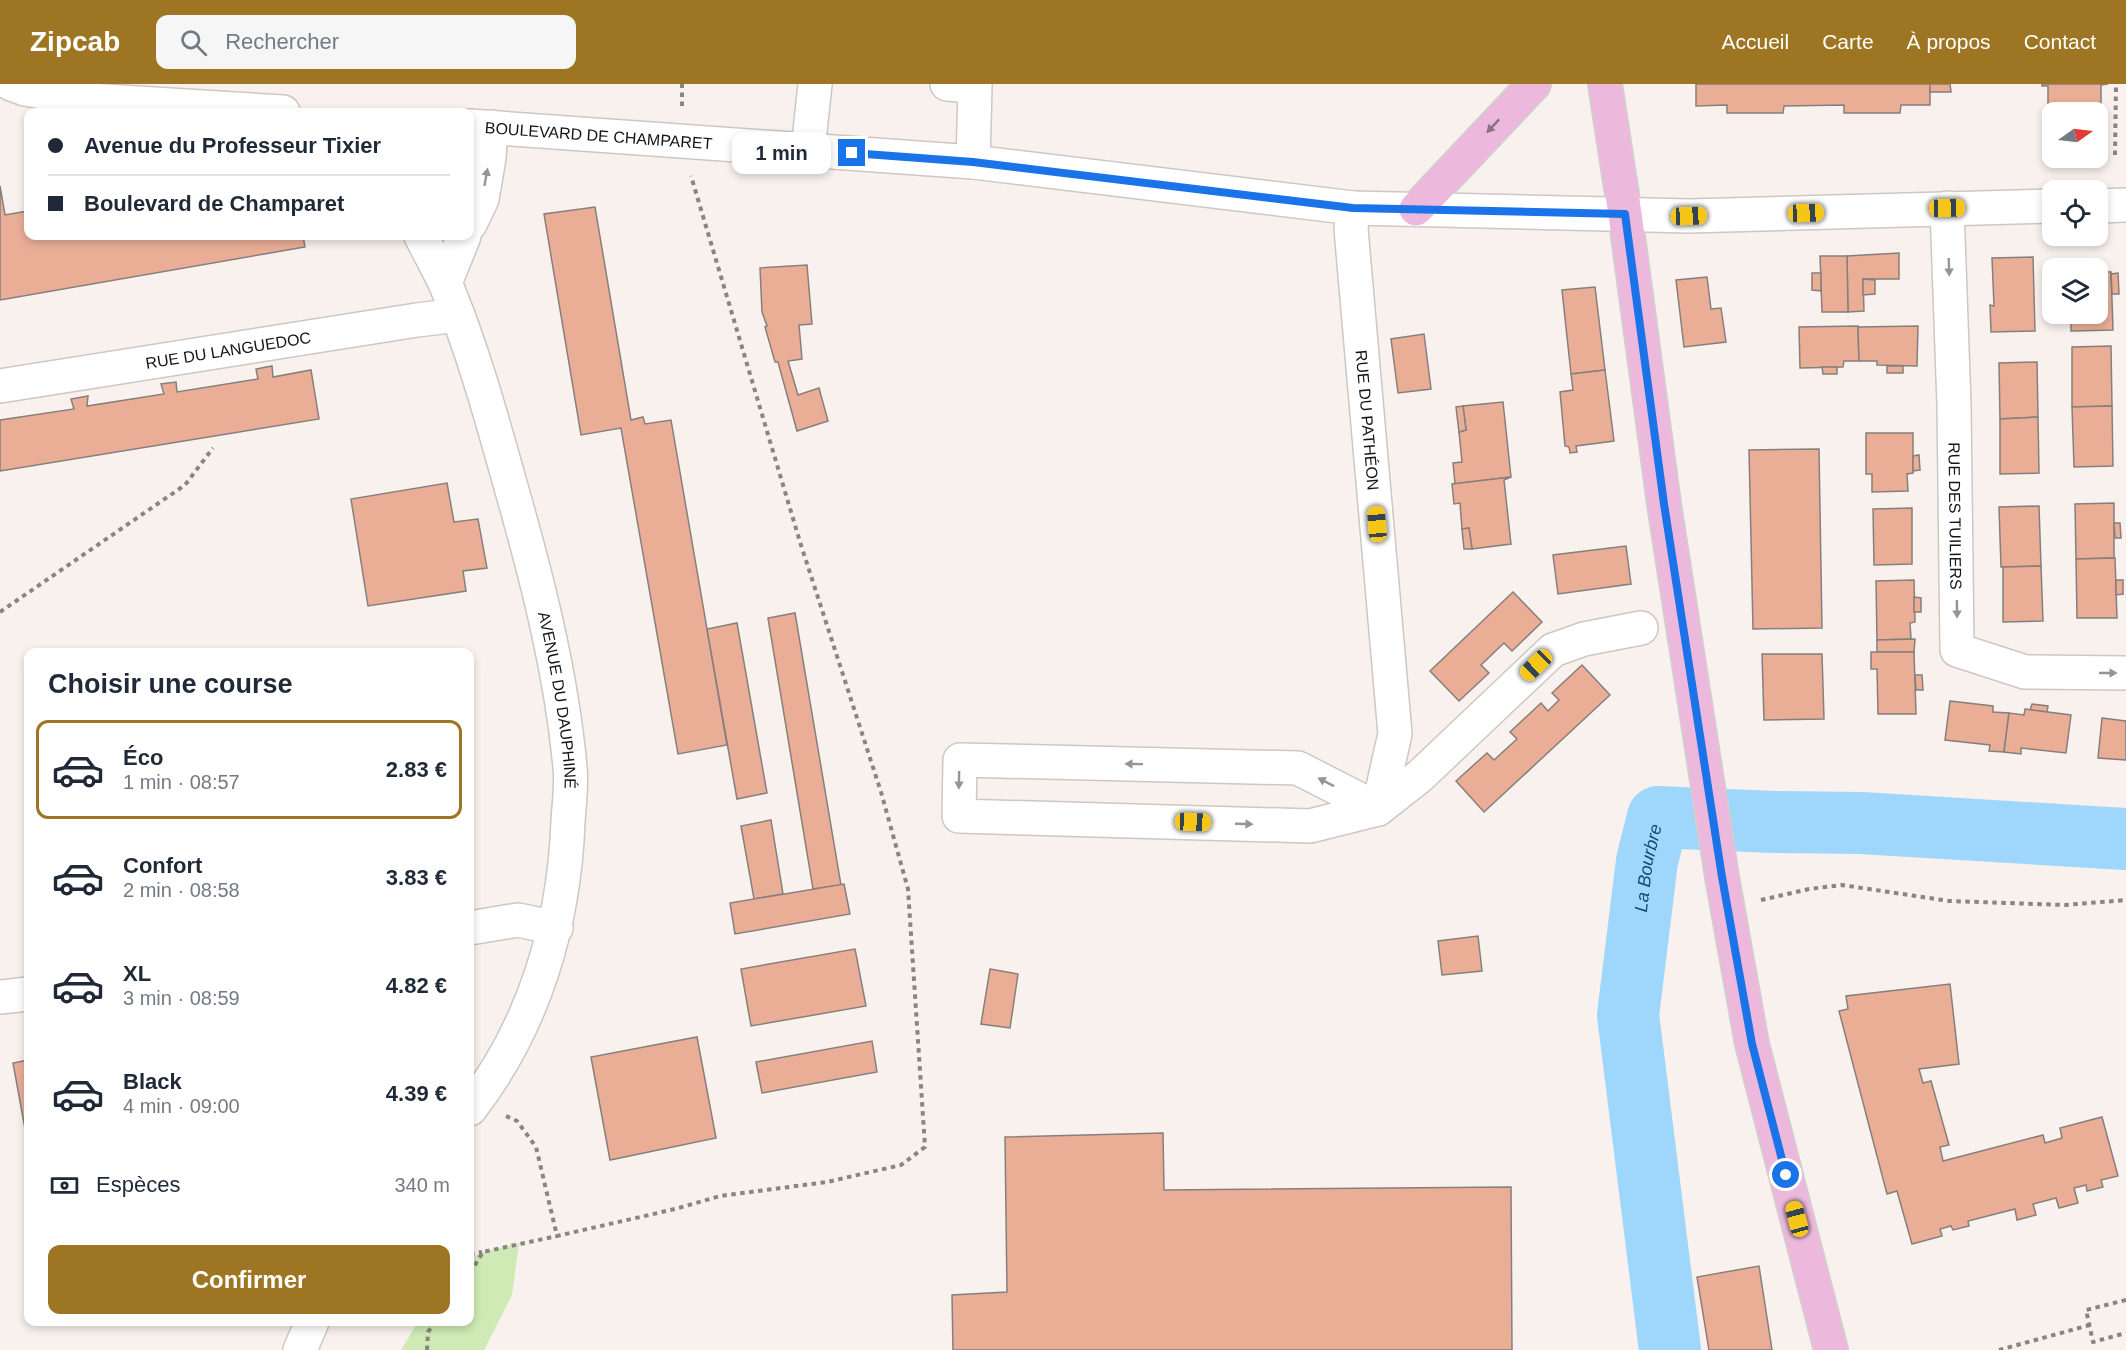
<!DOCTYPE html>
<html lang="fr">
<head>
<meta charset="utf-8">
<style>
	:root { --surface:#fff; --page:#f6f6f7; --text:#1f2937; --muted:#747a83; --line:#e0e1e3; --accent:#9e7623 }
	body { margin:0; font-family:Helvetica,sans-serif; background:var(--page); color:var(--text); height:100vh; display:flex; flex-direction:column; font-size:22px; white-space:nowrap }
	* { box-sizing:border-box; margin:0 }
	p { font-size:20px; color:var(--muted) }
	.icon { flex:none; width:33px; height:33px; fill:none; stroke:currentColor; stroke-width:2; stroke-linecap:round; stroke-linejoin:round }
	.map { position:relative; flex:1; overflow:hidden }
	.sheet { position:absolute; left:24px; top:564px; width:450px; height:678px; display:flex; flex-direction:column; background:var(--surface); border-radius:12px; box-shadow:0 3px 9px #0003 }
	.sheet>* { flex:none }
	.top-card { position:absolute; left:24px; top:24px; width:450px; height:132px; border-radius:12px; box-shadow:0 3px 9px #0003; display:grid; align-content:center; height:132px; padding:0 24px; background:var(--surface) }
	.needle { width:39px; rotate:76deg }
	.fabs { position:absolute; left:2042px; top:18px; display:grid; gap:12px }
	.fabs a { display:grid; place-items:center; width:66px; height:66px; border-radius:12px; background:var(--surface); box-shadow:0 3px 9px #0003; font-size:30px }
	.end { position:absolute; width:27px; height:27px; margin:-14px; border:8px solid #1a73e8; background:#fff; box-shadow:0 0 0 3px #fff }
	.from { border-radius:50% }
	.bubble { position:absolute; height:42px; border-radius:12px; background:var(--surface); box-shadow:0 3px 9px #0003; font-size:20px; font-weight:600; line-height:42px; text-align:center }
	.car { position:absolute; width:18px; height:36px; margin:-18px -9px; border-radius:8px; box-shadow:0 0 4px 2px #0007; background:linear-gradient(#f5c518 24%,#345 0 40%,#f5c518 0 76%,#345 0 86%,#f5c518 0) }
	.top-card b { display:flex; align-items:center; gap:21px; height:57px; font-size:22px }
	.top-card b+b { border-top:2px solid var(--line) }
	.top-card i { width:15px; height:15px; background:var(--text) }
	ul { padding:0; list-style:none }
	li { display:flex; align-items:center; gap:18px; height:99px; margin:0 12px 9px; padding:0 12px; border:3px solid transparent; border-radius:12px }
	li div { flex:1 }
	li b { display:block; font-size:22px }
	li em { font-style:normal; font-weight:600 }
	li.on { border-color:var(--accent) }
	li>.icon { width:54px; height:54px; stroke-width:1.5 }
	h2 { padding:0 24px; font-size:27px; line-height:72px }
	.pay { display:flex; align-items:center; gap:15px; height:66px; padding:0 24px; font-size:22px }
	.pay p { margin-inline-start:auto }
	.action { display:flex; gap:12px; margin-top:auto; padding:12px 24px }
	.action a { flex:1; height:69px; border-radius:12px; background:var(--accent); color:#fff; font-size:24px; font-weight:600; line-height:69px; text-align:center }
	header { display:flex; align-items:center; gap:36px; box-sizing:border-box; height:84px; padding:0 30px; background:var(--accent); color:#fff }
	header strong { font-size:28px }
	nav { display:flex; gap:33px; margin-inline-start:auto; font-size:21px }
	.search { width:420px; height:54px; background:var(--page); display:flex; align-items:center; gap:15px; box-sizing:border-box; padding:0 21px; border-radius:12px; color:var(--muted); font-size:22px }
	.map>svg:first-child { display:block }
	.green { fill:#cfeab4 }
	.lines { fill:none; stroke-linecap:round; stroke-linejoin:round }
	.river { stroke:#9fd6fc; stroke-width:62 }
	.building { fill:#eaae97; stroke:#867f7c; stroke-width:1.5 }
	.minor-casing { stroke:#cec7c3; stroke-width:36 }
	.major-casing { stroke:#d0d0d0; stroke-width:36 }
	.path { stroke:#898582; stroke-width:4; stroke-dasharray:4.5 4.5; stroke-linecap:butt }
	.minor { stroke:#fff; stroke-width:33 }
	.major { stroke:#ecb9dc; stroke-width:33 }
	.oneway { fill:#8c6f81 }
	.oneway2 { fill:#969594 }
	.route { stroke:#1a73e8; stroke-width:8 }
	.labels { text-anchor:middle; stroke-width:4.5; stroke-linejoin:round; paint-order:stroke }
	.street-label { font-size:16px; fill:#161412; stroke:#fff }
	.water-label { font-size:18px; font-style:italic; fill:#0c4f73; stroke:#fff }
</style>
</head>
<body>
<header>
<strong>Zipcab</strong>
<div class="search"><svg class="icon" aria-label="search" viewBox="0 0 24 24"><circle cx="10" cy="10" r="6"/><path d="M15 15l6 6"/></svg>Rechercher</div>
<nav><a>Accueil</a><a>Carte</a><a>À propos</a><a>Contact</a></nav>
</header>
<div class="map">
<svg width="2126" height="1266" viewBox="0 0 2126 1266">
	<rect width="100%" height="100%" fill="#f8f1ed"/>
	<polygon class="green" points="519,1159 512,1211 484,1266 401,1266 418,1238 470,1238 470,1174 483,1168"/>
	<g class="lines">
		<path class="river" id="s1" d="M 1670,1266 L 1628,931 L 1647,777 L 1658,733 L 1774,738 L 1861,739 L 2126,755"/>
	</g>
	<g class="building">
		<polygon points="1696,0 1930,0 1930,21 1901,21 1900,29 1844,29 1844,21 1784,22 1783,29 1727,29 1727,21 1696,22"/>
		<polygon points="1930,0 1950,0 1951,8 1930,8"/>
		<polygon points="2042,0 2108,0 2101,1 2101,41 2097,41 2097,28 2052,28 2052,35 2048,35 2048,2 2042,2"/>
		<polygon points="0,102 5,131 28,127 28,152 303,152 305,163 0,216"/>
		<polygon points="595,123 631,336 643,333 645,340 671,336 727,661 678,670 621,344 581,351 544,130"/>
		<polygon points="1899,169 1899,195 1863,195 1864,227 1848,228 1847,172"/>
		<polygon points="1820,172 1847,172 1848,228 1822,228"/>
		<polygon points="2033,173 2035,247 1991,248 1990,221 1994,222 1992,174"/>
		<polygon points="807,181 812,240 799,241 802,275 788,277 798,311 819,304 828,337 797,347 778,278 775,278 765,243 767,242 762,228 760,184"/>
		<polygon points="2097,188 2111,188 2113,246 2071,247 2071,230 2097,230"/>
		<polygon points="1812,189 1821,189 1821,207 1812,206"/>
		<polygon points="2118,189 2119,210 2112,210 2111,190"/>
		<polygon points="1707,193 1711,225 1721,224 1726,258 1684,263 1676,196"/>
		<polygon points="1863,195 1875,196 1875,210 1863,211"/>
		<polygon points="1595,203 1605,286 1571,290 1562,206"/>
		<polygon points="1858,242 1859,277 1844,277 1843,283 1800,284 1799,243"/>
		<polygon points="1918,242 1917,282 1877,281 1877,277 1859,277 1858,243"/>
		<polygon points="1424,250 1431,305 1398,309 1391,255"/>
		<polygon points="2111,262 2112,322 2072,323 2072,263"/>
		<polygon points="2037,278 2038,333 2000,335 1999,279"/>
		<polygon points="272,282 273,293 311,286 319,335 0,387 0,336 74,325 71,315 88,312 87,322 164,310 161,300 176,298 177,308 258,295 256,285"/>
		<rect x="1887" y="282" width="16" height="7"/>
		<polygon points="1822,283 1837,283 1837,290 1823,290"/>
		<polygon points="1605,286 1614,357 1576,362 1577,368 1570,369 1569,363 1565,362 1560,308 1573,306 1571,290"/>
		<polygon points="1503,318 1511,393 1455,400 1453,379 1462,378 1459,348 1466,346 1463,322"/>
		<polygon points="1463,322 1466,346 1459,348 1456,323"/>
		<polygon points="2112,322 2113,382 2074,383 2072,323"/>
		<polygon points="2038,333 2039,389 2000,390 2000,335"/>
		<polygon points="1866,349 1913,349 1913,389 1907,390 1908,407 1872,408 1872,390 1866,390"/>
		<polygon points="1819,365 1822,544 1753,545 1749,366"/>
		<polygon points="1919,371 1920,386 1913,387 1913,372"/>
		<polygon points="1511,393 1504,396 1511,460 1472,465 1469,444 1462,445 1460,419 1454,420 1452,400"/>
		<polygon points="447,399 454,438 478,435 487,484 463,487 466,507 368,522 351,415"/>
		<polygon points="2114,419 2114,474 2076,475 2075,420"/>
		<polygon points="2039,422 2041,482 2001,483 1999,423"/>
		<polygon points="1912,424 1912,480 1874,481 1873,425"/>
		<polygon points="2114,439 2120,439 2121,454 2115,454"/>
		<polygon points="1469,444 1472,465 1464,465 1462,445"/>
		<polygon points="1626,462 1631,500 1558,510 1553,471"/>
		<polygon points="2115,474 2117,534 2077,534 2076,475"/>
		<polygon points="2041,482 2043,537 2003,538 2003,483"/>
		<polygon points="1914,496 1915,538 1910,539 1911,555 1877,556 1876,497"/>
		<polygon points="2116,496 2123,496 2123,510 2116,511"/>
		<polygon points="1513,508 1542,538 1512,567 1504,559 1481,581 1489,589 1459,617 1430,587"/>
		<polygon points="1914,513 1921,514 1921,528 1914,528"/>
		<polygon points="795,529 841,801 813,805 768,534"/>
		<polygon points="737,539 767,709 737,715 707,545"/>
		<polygon points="1915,555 1914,568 1877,568 1877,556"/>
		<polygon points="1871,568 1914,568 1916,630 1878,630 1877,585 1871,585"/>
		<polygon points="1762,570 1822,570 1824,635 1764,636"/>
		<polygon points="1582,581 1610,611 1484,728 1456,697 1487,669 1494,676 1517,655 1510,648 1541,619 1548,627 1559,616 1552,609"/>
		<polygon points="1915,591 1922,591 1923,606 1916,606"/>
		<polygon points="1950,617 1993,622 1993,628 2009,629 2004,668 1989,667 1990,661 1945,656"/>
		<polygon points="2032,620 2048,622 2047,628 2030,626"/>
		<polygon points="2025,625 2071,631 2066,669 2021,664 2021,670 2004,668 2009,629 2024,631"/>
		<polygon points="2102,634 2126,637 2126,676 2098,674"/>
		<polygon points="771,736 783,810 754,815 741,742"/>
		<polygon points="844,800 850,830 735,850 730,819"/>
		<polygon points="1478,852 1482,887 1442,891 1438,857"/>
		<polygon points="855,865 866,922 751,942 741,885"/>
		<polygon points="990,885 1018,890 1010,944 981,940"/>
		<polygon points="1950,900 1959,980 1919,985 1923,999 1931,997 1949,1061 1940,1063 1943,1077 2043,1051 2045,1059 2062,1054 2060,1044 2102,1033 2118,1092 2101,1096 2103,1103 2087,1107 2086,1101 2074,1104 2078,1119 2059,1124 2056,1114 2033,1120 2036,1131 2017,1136 2015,1125 1968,1137 1969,1142 1953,1146 1951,1142 1940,1145 1942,1152 1912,1160 1897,1107 1887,1110 1839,927 1848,925 1846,912"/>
		<polygon points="697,953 716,1054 610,1076 591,973"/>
		<polygon points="872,957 877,988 762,1009 756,978"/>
		<polygon points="28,976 28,1061 13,979"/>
		<polygon points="1163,1049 1164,1106 1511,1103 1512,1266 953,1266 952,1211 1007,1208 1005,1053"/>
		<polygon points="1759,1182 1772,1266 1709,1266 1697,1193"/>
	</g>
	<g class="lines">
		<g class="minor-casing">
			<g id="minor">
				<polyline points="11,0 25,5 90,16 283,28"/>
				<polyline points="947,0 975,2 973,78"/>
				<path id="s2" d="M 470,42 L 973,78 L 1353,124 L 1689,132 L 2052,122"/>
				<polyline points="808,66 815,0"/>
				<polyline points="2097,122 2126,121"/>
				<path id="s3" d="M 1353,124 L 1351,145 L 1395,650 L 1378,725"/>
				<path id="s4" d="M 1947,124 L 1954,321 L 1957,566 L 2025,588 L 2126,589"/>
				<polyline points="470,140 482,115 489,74 491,43"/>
				<path id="s5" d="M 421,152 C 429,168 438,184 446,201 C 473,266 492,335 511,403 C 537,494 561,587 570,683 C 572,700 569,720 568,738 C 564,842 534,942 470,1025"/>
				<polyline points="445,199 464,152"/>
				<path id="s6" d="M 0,302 L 417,236 L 458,231"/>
				<polyline points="1378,725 1298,684 960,676 959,732 1310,742 1378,725 1420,692 1553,566 1584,555 1641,544"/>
				<polyline points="470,844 518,836 556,844"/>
				<polyline points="0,913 28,910"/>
				<polyline points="300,1266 312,1238"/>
			</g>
		</g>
		<g class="major-casing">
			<g id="major">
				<polyline points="1605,0 1625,130 1664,420 1722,793 1752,960 1831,1266"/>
				<polyline points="1416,125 1534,0"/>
			</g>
		</g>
		<g class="path">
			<polyline points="682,22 682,0"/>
			<polyline points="2115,71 2116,0"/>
			<polyline points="0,528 185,401 213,364"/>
			<polyline points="1761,816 1809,805 1842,801 1949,817 2065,821 2126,816"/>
			<polyline points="506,1032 517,1037 536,1063 557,1152 675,1125 720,1112 827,1098 901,1081 925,1063 908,805 881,708 800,458 691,92"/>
			<polyline points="470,1170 482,1168"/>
			<polyline points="470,1189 483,1168 557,1152"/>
			<polyline points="2126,1216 2086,1226 2093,1258 2126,1249"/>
			<polyline points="427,1266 428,1248 435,1238"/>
			<polyline points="1999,1266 2090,1241"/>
		</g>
		<use href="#minor" class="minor"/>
		<use href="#major" class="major"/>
	</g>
	<defs><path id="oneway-solid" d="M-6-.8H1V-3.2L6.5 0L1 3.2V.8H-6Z" transform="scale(1.5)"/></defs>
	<use class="oneway" href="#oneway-solid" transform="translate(1493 42) rotate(133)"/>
	<g class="oneway2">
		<use href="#oneway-solid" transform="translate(486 93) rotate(-80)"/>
		<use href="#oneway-solid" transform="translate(1949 183) rotate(88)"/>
		<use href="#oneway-solid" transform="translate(1957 525) rotate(89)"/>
		<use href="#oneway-solid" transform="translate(2108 589)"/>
		<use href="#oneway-solid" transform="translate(1134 680) rotate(-179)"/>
		<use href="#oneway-solid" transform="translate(959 696) rotate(91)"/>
		<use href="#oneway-solid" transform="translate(1326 698) rotate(-153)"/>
		<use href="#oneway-solid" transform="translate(1244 740) rotate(2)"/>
	</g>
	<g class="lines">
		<polyline class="route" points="852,69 973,78 1353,124 1625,130 1664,420 1722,793 1752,960 1786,1091"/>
	</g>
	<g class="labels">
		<g class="street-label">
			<text dy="6" stroke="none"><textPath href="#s2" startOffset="129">BOULEVARD DE CHAMPARET</textPath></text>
			<text dy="6" stroke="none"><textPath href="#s6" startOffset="231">RUE DU LANGUEDOC</textPath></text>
			<text dy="6" stroke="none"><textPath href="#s3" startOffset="213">RUE DU PATHÉON</textPath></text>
			<text dy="6" stroke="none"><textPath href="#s4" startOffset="308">RUE DES TUILIERS</textPath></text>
			<text dy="6" stroke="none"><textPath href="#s5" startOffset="486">AVENUE DU DAUPHINÉ</textPath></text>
		</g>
		<g class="water-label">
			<text dy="6" stroke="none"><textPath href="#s1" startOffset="486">La Bourbre</textPath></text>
		</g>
	</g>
</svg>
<div class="fabs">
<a><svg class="needle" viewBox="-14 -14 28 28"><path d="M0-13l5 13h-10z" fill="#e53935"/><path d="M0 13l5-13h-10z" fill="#747a83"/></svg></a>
<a><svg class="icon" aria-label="locate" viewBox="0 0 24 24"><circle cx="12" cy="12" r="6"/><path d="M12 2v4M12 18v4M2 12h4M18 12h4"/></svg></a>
<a><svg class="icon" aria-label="layers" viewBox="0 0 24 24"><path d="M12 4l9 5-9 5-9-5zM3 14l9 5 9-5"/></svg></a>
</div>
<i class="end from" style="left:1786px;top:1091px"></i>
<i class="end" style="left:852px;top:69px"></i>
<div class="bubble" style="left:732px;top:48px;width:99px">1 min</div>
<i class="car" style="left:1947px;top:124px;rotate:89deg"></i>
<i class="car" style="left:1806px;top:129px;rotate:88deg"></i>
<i class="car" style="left:1689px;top:132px;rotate:88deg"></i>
<i class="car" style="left:1377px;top:440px;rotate:355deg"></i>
<i class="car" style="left:1536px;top:581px;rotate:226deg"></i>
<i class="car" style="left:1193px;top:738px;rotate:92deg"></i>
<i class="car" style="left:1797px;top:1135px;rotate:345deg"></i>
<div class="top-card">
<b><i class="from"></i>Avenue du Professeur Tixier</b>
<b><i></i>Boulevard de Champaret</b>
</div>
<section class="sheet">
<h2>Choisir une course</h2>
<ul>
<li class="on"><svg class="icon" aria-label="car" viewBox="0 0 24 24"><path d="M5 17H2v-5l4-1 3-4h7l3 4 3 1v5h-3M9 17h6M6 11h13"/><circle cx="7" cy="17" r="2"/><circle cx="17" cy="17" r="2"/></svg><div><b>Éco</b><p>1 min · 08:57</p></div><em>2.83 €</em></li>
<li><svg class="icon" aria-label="car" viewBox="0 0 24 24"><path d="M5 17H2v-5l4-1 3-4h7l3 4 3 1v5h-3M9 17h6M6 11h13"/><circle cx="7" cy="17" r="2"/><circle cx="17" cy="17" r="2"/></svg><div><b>Confort</b><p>2 min · 08:58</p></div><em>3.83 €</em></li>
<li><svg class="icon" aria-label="car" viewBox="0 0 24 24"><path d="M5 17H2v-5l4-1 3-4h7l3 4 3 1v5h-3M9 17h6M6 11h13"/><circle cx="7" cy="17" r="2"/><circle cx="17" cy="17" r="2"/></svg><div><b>XL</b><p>3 min · 08:59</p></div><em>4.82 €</em></li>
<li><svg class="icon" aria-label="car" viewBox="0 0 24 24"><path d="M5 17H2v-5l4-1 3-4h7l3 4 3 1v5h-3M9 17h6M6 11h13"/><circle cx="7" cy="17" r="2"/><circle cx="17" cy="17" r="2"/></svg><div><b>Black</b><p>4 min · 09:00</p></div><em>4.39 €</em></li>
</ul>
<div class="pay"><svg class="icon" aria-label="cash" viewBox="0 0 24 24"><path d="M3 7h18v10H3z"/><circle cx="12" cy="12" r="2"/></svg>Espèces<p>340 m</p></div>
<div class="action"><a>Confirmer</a></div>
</section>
</div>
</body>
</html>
